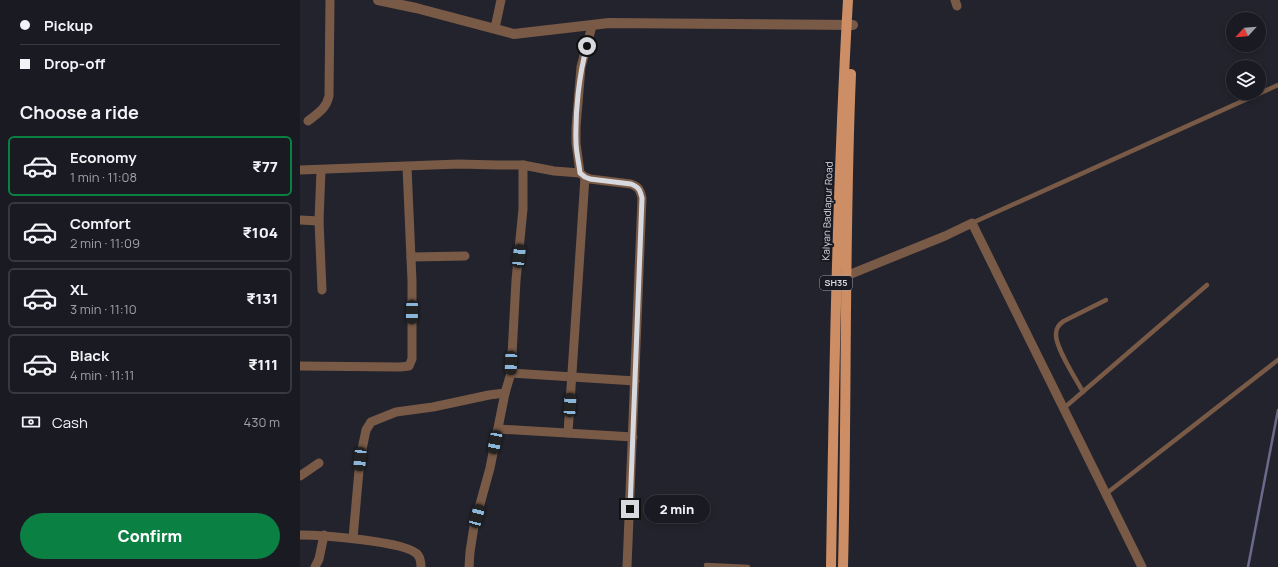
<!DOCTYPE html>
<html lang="en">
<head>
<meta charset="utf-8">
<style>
	:root { --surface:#1a1a22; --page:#23232a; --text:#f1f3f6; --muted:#9fa1a5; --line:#383840; --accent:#0b8043 }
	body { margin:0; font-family:Manrope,sans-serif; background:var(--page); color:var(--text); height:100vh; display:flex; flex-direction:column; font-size:15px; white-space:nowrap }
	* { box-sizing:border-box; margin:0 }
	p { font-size:13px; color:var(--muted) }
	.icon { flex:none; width:22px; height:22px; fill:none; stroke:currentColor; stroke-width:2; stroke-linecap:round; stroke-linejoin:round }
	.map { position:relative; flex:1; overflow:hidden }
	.panel { display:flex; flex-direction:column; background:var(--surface); width:300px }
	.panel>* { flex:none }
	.top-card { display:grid; align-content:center; height:88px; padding:0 20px; background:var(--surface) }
	.needle { width:26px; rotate:244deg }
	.buttons { position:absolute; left:926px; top:12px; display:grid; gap:8px }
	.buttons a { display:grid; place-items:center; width:40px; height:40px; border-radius:50%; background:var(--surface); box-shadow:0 2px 6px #0003,0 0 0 1px var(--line); font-size:20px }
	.end { position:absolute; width:18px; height:18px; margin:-9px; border:5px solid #d8d8df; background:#111; box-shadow:0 0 0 2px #111 }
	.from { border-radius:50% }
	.bubble { position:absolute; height:28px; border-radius:14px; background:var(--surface); box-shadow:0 2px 6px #0003,0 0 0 1px var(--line); font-size:13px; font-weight:800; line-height:28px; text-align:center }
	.car { position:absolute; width:12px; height:24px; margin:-12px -6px; border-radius:5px; box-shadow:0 0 3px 1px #0007; background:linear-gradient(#222 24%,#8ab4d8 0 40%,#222 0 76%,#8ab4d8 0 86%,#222 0) }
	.top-card b { display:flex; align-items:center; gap:14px; height:38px; font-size:15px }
	.top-card b+b { border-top:1px solid var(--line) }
	.top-card i { width:10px; height:10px; background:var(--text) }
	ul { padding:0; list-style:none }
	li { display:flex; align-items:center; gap:12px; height:60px; margin:0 8px 6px; padding:0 12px; border:2px solid var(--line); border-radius:6px }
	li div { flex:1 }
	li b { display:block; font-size:15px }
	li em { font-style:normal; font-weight:800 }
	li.current { border-color:var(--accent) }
	li>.icon { width:36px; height:36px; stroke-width:1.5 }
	h2 { padding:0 20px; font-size:18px; line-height:48px }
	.pay { display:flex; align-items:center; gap:10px; height:44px; padding:0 20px; font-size:15px }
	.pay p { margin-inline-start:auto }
	.cta { display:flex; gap:8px; margin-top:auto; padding:8px 20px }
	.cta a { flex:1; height:46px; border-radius:24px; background:var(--accent); color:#fff; font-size:16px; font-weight:800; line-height:46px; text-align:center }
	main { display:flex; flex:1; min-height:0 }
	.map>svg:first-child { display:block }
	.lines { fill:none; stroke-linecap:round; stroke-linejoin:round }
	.stream { stroke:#6a6a8c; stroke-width:2.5 }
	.service { stroke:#795a46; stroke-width:4.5 }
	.minor { stroke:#795a46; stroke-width:9 }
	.tertiary { stroke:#795a46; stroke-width:10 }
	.primary { stroke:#ce8e65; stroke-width:10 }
	.route { stroke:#d8d8df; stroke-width:5 }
	.labels { text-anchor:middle; stroke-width:4; stroke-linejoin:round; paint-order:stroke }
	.shield { fill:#191923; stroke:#9f9fa7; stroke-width:1 }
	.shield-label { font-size:9px; font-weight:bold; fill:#d8d8df }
	.street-label { font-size:10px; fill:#d8d8df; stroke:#191923 }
</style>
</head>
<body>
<main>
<section class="panel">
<div class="top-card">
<b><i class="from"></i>Pickup</b>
<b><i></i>Drop-off</b>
</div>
<h2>Choose a ride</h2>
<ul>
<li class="current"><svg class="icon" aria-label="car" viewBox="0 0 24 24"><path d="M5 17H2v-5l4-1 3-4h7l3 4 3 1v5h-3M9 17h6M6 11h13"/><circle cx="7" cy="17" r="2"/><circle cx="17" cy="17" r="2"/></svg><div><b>Economy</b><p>1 min · 11:08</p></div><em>₹77</em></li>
<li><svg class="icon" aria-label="car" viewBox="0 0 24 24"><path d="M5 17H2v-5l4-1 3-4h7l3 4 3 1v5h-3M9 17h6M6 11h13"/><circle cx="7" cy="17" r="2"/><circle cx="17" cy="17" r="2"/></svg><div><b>Comfort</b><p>2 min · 11:09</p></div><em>₹104</em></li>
<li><svg class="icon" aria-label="car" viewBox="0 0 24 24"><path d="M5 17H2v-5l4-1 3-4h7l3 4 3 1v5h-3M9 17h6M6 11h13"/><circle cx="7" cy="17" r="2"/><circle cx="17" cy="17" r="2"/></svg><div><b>XL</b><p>3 min · 11:10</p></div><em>₹131</em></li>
<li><svg class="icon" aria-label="car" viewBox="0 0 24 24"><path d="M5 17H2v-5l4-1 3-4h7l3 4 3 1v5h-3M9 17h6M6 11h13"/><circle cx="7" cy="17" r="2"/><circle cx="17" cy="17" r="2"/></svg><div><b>Black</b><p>4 min · 11:11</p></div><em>₹111</em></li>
</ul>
<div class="pay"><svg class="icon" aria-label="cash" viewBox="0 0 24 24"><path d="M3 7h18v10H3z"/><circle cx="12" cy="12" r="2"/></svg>Cash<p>430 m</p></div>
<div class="cta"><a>Confirm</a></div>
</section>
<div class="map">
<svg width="978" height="567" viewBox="0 0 978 567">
	<rect width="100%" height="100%" fill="#23232d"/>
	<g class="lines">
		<polyline class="stream" points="948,567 978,410"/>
		<g class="service">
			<polyline points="672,223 978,85"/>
			<path d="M 783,392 C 776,379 755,347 756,334 C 756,328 759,324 764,321 L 806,300"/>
			<polyline points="764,408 907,285"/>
			<polyline points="807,493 978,360"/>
			<polyline points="406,565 448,567"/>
		</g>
		<g class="minor">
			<polyline points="655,0 657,6"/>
			<path d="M 292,26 L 281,67 L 276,127 L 276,143 L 280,173 L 285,177 L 290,179 L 331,184 C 339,187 340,190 342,198 L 327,567"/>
			<polyline points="195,28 201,0"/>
			<path d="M 8,121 C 18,113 26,109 29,96 L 30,0"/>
			<polyline points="0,170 159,164 197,165 223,165 254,171 280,173"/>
			<polyline points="21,170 19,221 22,290"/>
			<polyline points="0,220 19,221"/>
			<polyline points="111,257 165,256"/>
			<polyline points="541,278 645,236 672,223 842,567"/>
			<polyline points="0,366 100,367 109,366 112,359 112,281 107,167"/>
			<polyline points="211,373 335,381"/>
			<polyline points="198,429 333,437"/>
			<polyline points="268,433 285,177"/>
			<polyline points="0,476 19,463"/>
			<path d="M 0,535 C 20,535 107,541 118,555 C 120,558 121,563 121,567"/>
			<polyline points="53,538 60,459 66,430 71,422 96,412 133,407 189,395 205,393"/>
			<polyline points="15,567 19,559 24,535"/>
			<polyline points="169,567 170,552 174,526 190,468 205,393 211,373 216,280 223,209 223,165"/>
		</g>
		<polyline class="tertiary" points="78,0 116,8 214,34 309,23 553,25"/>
		<g class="primary">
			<path d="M 531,567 C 534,378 537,189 548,0"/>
			<path d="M 543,567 C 547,403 544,238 551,74"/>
		</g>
	</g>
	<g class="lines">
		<path class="route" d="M 287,46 C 279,74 275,113 276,142 C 276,152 279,163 280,173 L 285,177 L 290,179 L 331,184 C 339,187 340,190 342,198 L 330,509"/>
	</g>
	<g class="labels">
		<rect class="shield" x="520" y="276" width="32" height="14" rx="3"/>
		<g class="shield-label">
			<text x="536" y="286">SH35</text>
		</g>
		<g class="street-label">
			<text transform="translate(527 211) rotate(-88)" y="4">Kalyan Badlapur Road</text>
		</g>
	</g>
</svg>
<div class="buttons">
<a><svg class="needle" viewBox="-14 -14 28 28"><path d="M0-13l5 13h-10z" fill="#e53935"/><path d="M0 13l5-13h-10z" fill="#9fa1a5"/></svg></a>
<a><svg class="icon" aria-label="layers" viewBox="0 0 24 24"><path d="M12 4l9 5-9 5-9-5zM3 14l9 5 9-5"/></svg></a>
</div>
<i class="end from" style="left:287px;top:46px"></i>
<i class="end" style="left:330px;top:509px"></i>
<div class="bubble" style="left:344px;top:495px;width:66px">2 min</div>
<i class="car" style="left:219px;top:256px;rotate:6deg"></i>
<i class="car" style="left:112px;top:312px;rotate:181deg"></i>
<i class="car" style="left:211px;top:363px;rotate:182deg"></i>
<i class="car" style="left:270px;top:405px;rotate:3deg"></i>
<i class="car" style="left:195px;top:442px;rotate:191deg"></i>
<i class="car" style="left:60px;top:459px;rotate:185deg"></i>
<i class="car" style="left:177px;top:516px;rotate:15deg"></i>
</div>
</main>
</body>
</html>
